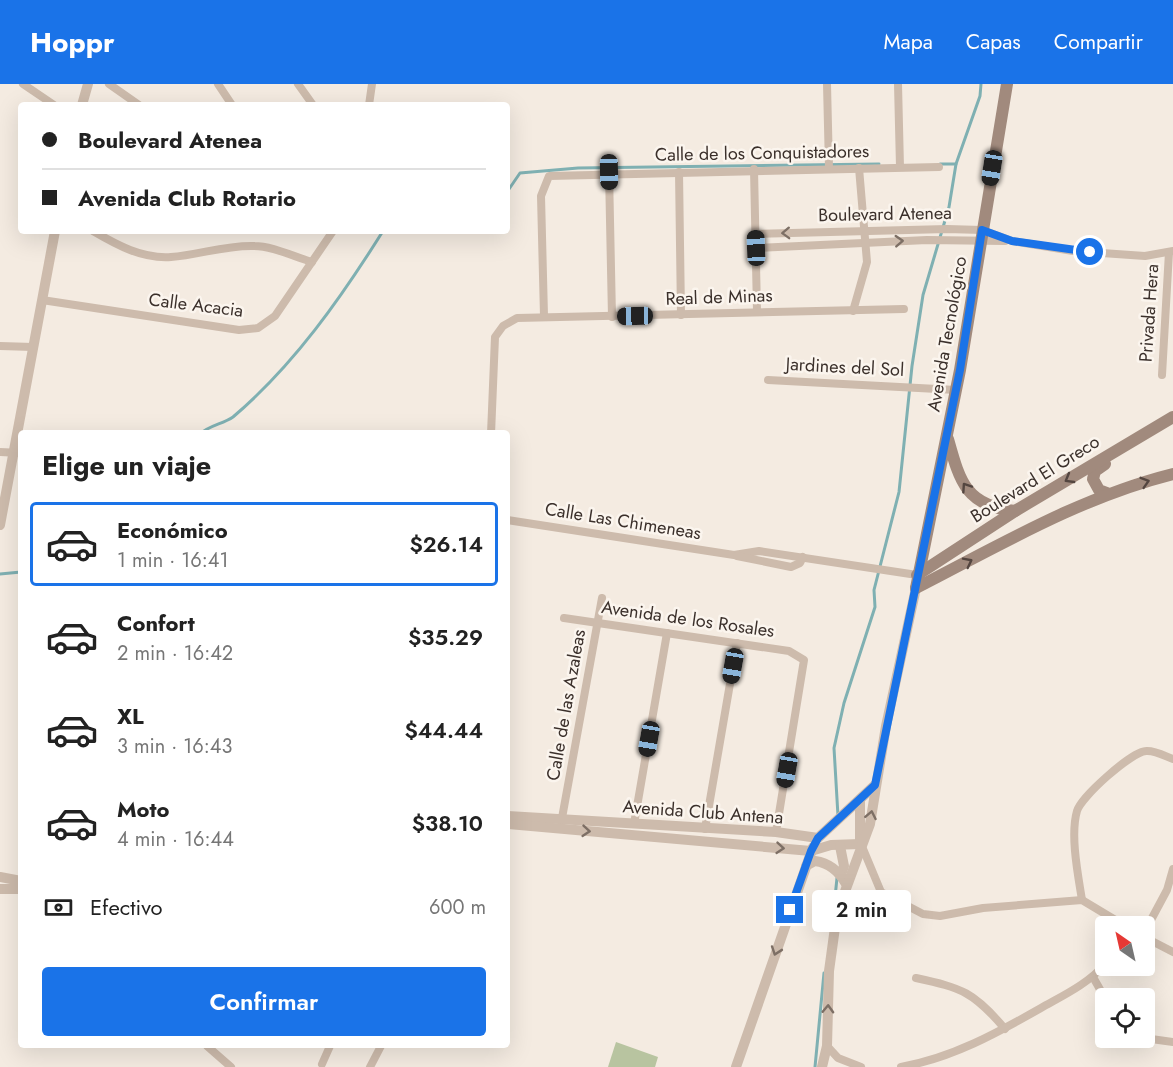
<!DOCTYPE html>
<html lang="es">
<head>
<meta charset="utf-8">
<style>
	:root { --surface:#fff; --page:#f6f6f6; --text:#222; --muted:#767676; --line:#e0e0e0; --accent:#1a73e8 }
	body { margin:0; font-family:Jost,sans-serif; background:var(--page); color:var(--text); height:100vh; display:flex; flex-direction:column; font-size:22px; white-space:nowrap }
	* { box-sizing:border-box; margin:0 }
	p { font-size:20px; color:var(--muted) }
	.icon { flex:none; width:33px; height:33px; fill:none; stroke:currentColor; stroke-width:2; stroke-linecap:round; stroke-linejoin:round }
	.map { position:relative; flex:1; overflow:hidden }
	.drawer { position:absolute; left:18px; top:346px; width:492px; height:618px; display:flex; flex-direction:column; background:var(--surface); border-radius:6px; box-shadow:0 6px 24px #0002 }
	.drawer>* { flex:none }
	.guide { position:absolute; left:18px; top:18px; width:492px; height:132px; border-radius:6px; box-shadow:0 6px 24px #0002; display:grid; align-content:center; height:132px; padding:0 24px; background:var(--surface) }
	.needle { width:39px; rotate:326deg }
	.controls { position:absolute; left:1095px; top:832px; display:grid; gap:12px }
	.controls a { display:grid; place-items:center; width:60px; height:60px; border-radius:6px; background:var(--surface); box-shadow:0 6px 24px #0002; font-size:30px }
	.end { position:absolute; width:27px; height:27px; margin:-14px; border:8px solid #1a73e8; background:#fff; box-shadow:0 0 0 3px #fff }
	.from { border-radius:50% }
	.bubble { position:absolute; height:42px; border-radius:6px; background:var(--surface); box-shadow:0 6px 24px #0002; font-size:20px; font-weight:600; line-height:42px; text-align:center }
	.car { position:absolute; width:18px; height:36px; margin:-18px -9px; border-radius:8px; box-shadow:0 0 4px 2px #0007; background:linear-gradient(#222 24%,#8ab4d8 0 40%,#222 0 76%,#8ab4d8 0 86%,#222 0) }
	.guide b { display:flex; align-items:center; gap:21px; height:57px; font-size:22px }
	.guide b+b { border-top:2px solid var(--line) }
	.guide i { width:15px; height:15px; background:var(--text) }
	ul { padding:0; list-style:none }
	li { display:flex; align-items:center; gap:18px; height:84px; margin:0 12px 9px; padding:0 12px; border:3px solid transparent; border-radius:6px }
	li div { flex:1 }
	li b { display:block; font-size:22px }
	li em { font-style:normal; font-weight:600 }
	li.current { border-color:var(--accent) }
	li>.icon { width:54px; height:54px; stroke-width:1.5 }
	h2 { padding:0 24px; font-size:27px; line-height:72px }
	.pay { display:flex; align-items:center; gap:15px; height:66px; padding:0 24px; font-size:22px }
	.pay p { margin-inline-start:auto }
	.cta { display:flex; gap:12px; margin-top:auto; padding:12px 24px }
	.cta a { flex:1; height:69px; border-radius:6px; background:var(--accent); color:#fff; font-size:24px; font-weight:600; line-height:69px; text-align:center }
	header { display:flex; align-items:center; gap:36px; box-sizing:border-box; height:84px; padding:0 30px; background:var(--accent); color:#fff }
	header strong { font-size:28px }
	nav { display:flex; gap:33px; margin-inline-start:auto; font-size:21px }
	.map>svg:first-child { display:block }
	.green { fill:#b8c4a0 }
	.lines { fill:none; stroke-linecap:round; stroke-linejoin:round }
	.stream { stroke:#7fb0b2; stroke-width:3 }
	.minor { stroke:#cdbbac; stroke-width:8 }
	.tertiary { stroke:#cdbbac; stroke-width:10 }
	.secondary { stroke:#a18a7d; stroke-width:12 }
	.oneway { stroke:#7d6f65 }
	.oneway2 { stroke:#544640 }
	.route { stroke:#1a73e8; stroke-width:8 }
	.labels { text-anchor:middle; stroke-width:5; stroke-linejoin:round; paint-order:stroke }
	.street-label { font-size:18px; fill:#3b302b; stroke:#fbf5ee }
</style>
</head>
<body>
<header>
<strong>Hoppr</strong>
<nav><a>Mapa</a><a>Capas</a><a>Compartir</a></nav>
</header>
<div class="map">
<svg width="1173" height="983" viewBox="0 0 1173 983">
	<rect width="100%" height="100%" fill="#f4ebe1"/>
	<polygon class="green" points="616,958 658,973 655,983 608,983"/>
	<g class="lines">
		<g class="stream">
			<polyline points="940,80 956,80"/>
			<polyline points="507,108 520,89 578,84 879,80"/>
			<path d="M 200,350 C 210,341 223,340 233,333 C 294,281 341,214 383,147"/>
			<polyline points="0,490 21,488"/>
			<polyline points="838,732 834,664 844,619 875,523 874,506 899,408 912,282 923,211 949,123 956,80 980,12 981,0"/>
			<polyline points="834,823 837,794"/>
			<polyline points="815,983 824,889"/>
		</g>
		<g class="minor">
			<polyline points="23,0 54,21"/>
			<polyline points="109,0 139,21"/>
			<polyline points="218,0 232,21"/>
			<polyline points="298,0 313,21"/>
			<polyline points="827,0 829,84"/>
			<polyline points="898,0 900,83"/>
			<polyline points="369,21 372,0"/>
			<polyline points="754,85 757,227"/>
			<polyline points="609,88 612,233"/>
			<polyline points="679,88 681,231"/>
			<path d="M 93,147 C 117,161 142,175 171,173 C 199,171 225,161 254,162 C 273,162 294,173 312,178"/>
			<polyline points="756,150 947,145 982,146 1012,157 1073,167 1145,172 1173,167"/>
			<polyline points="757,164 927,156 1005,157"/>
			<polyline points="42,216 239,246 258,244 275,232 333,147"/>
			<polyline points="853,227 867,178 859,84"/>
			<polyline points="544,232 541,112 549,92 939,83"/>
			<polyline points="0,262 33,263"/>
			<polyline points="1162,291 1169,168"/>
			<polyline points="768,296 956,306"/>
			<polyline points="491,350 495,253 503,242 517,234 904,225"/>
			<polyline points="0,368 21,369"/>
			<polyline points="507,436 734,471 759,467 917,491"/>
			<polyline points="737,472 791,483 800,479 803,473"/>
			<polyline points="564,534 789,567 804,576 776,748"/>
			<polyline points="562,734 602,514"/>
			<polyline points="634,740 667,549"/>
			<polyline points="705,745 737,559"/>
			<polyline points="861,760 881,808 923,830 940,832 983,824 1082,816 1127,843"/>
			<path d="M 1082,816 C 1078,791 1070,751 1077,727 C 1081,713 1131,668 1146,667 C 1154,666 1165,672 1173,675"/>
			<polyline points="1144,849 1167,806 1173,785"/>
			<polyline points="1144,853 1173,868"/>
			<polyline points="1093,893 1106,916"/>
			<path d="M 916,894 C 962,904 974,908 1005,945"/>
			<polyline points="1144,954 1173,958"/>
			<polyline points="207,962 231,983"/>
			<polyline points="827,962 838,974 861,983"/>
			<polyline points="322,980 330,962"/>
			<polyline points="370,983 381,962"/>
			<path d="M 901,983 C 952,974 997,949 1041,924 C 1064,911 1088,900 1106,879"/>
		</g>
		<g class="tertiary">
			<polyline points="82,21 88,0"/>
			<polyline points="0,441 55,147"/>
			<polyline points="860,717 860,759"/>
			<polyline points="507,732 776,748 818,754 875,701"/>
			<polyline points="507,740 811,767 831,761 860,760"/>
			<polyline points="840,762 844,782 841,791"/>
			<path d="M 806,782 L 815,777 C 829,779 839,787 846,800"/>
			<polyline points="0,793 21,797"/>
			<polyline points="0,805 21,805"/>
			<polyline points="736,983 813,763"/>
			<polyline points="822,983 827,962 829,887 837,829 870,740 886,642 916,504"/>
		</g>
		<g class="secondary">
			<path d="M 948,355 C 960,398 966,422 1015,427"/>
			<polyline points="1105,380 1095,387 1093,395 1099,406 1107,409"/>
			<polyline points="917,491 1015,427 1173,333"/>
			<polyline points="916,504 960,286 1007,0"/>
			<path d="M 916,504 C 1000,461 1081,413 1173,390"/>
		</g>
	</g>
	<defs><path id="oneway-chevron" d="M-2-3.5L2.5 0L-2 3.5" fill="none" stroke-width="1.6" stroke-linecap="round" stroke-linejoin="round" transform="scale(1.5)"/></defs>
	<g class="oneway">
		<use href="#oneway-chevron" transform="translate(786 149) rotate(178)"/>
		<use href="#oneway-chevron" transform="translate(899 157) rotate(-3)"/>
		<use href="#oneway-chevron" transform="translate(871 731) rotate(-79)"/>
		<use href="#oneway-chevron" transform="translate(586 747) rotate(5)"/>
		<use href="#oneway-chevron" transform="translate(780 764) rotate(5)"/>
		<use href="#oneway-chevron" transform="translate(776 867) rotate(109)"/>
		<use href="#oneway-chevron" transform="translate(828 925) rotate(-88)"/>
	</g>
	<g class="oneway2">
		<use href="#oneway-chevron" transform="translate(1069 395) rotate(150)"/>
		<use href="#oneway-chevron" transform="translate(1145 398) rotate(-17)"/>
		<use href="#oneway-chevron" transform="translate(966 403) rotate(-124)"/>
		<use href="#oneway-chevron" transform="translate(968 478) rotate(-27)"/>
	</g>
	<g class="lines">
		<polyline class="route" points="790,826 811,767 818,754 875,701 960,286 982,146 1012,157 1090,168"/>
	</g>
	<g class="labels">
		<g class="street-label">
			<text transform="translate(762 69) rotate(-1)" y="6">Calle de los Conquistadores</text>
			<text transform="translate(885 130) rotate(-1)" y="6">Boulevard Atenea</text>
			<text transform="translate(719 213) rotate(-2)" y="6">Real de Minas</text>
			<text transform="translate(196 221) rotate(7)" y="6">Calle Acacia</text>
			<text transform="translate(1149 229) rotate(-86)" y="6">Privada Hera</text>
			<text transform="translate(947 250) rotate(-80)" y="6">Avenida Tecnológico</text>
			<text transform="translate(845 283) rotate(3)" y="6">Jardines del Sol</text>
			<text transform="translate(1035 395) rotate(-32)" y="6">Boulevard El Greco</text>
			<text transform="translate(623 437) rotate(9)" y="6">Calle Las Chimeneas</text>
			<text transform="translate(688 535) rotate(8)" y="6">Avenida de los Rosales</text>
			<text transform="translate(566 621) rotate(-80)" y="6">Calle de las Azaleas</text>
			<text transform="translate(703 728) rotate(4)" y="6">Avenida Club Antena</text>
		</g>
	</g>
</svg>
<div class="controls">
<a><svg class="needle" viewBox="-14 -14 28 28"><path d="M0-13l5 13h-10z" fill="#e53935"/><path d="M0 13l5-13h-10z" fill="#767676"/></svg></a>
<a><svg class="icon" aria-label="locate" viewBox="0 0 24 24"><circle cx="12" cy="12" r="6"/><path d="M12 2v4M12 18v4M2 12h4M18 12h4"/></svg></a>
</div>
<i class="end from" style="left:1090px;top:168px"></i>
<i class="end" style="left:790px;top:826px"></i>
<div class="bubble" style="left:812px;top:806px;width:99px">2 min</div>
<i class="car" style="left:992px;top:84px;rotate:189deg"></i>
<i class="car" style="left:609px;top:88px;rotate:179deg"></i>
<i class="car" style="left:756px;top:164px;rotate:358deg"></i>
<i class="car" style="left:635px;top:232px;rotate:269deg"></i>
<i class="car" style="left:733px;top:582px;rotate:190deg"></i>
<i class="car" style="left:649px;top:655px;rotate:190deg"></i>
<i class="car" style="left:787px;top:686px;rotate:190deg"></i>
<div class="guide">
<b><i class="from"></i>Boulevard Atenea</b>
<b><i></i>Avenida Club Rotario</b>
</div>
<section class="drawer">
<h2>Elige un viaje</h2>
<ul>
<li class="current"><svg class="icon" aria-label="car" viewBox="0 0 24 24"><path d="M5 17H2v-5l4-1 3-4h7l3 4 3 1v5h-3M9 17h6M6 11h13"/><circle cx="7" cy="17" r="2"/><circle cx="17" cy="17" r="2"/></svg><div><b>Económico</b><p>1 min · 16:41</p></div><em>$26.14</em></li>
<li><svg class="icon" aria-label="car" viewBox="0 0 24 24"><path d="M5 17H2v-5l4-1 3-4h7l3 4 3 1v5h-3M9 17h6M6 11h13"/><circle cx="7" cy="17" r="2"/><circle cx="17" cy="17" r="2"/></svg><div><b>Confort</b><p>2 min · 16:42</p></div><em>$35.29</em></li>
<li><svg class="icon" aria-label="car" viewBox="0 0 24 24"><path d="M5 17H2v-5l4-1 3-4h7l3 4 3 1v5h-3M9 17h6M6 11h13"/><circle cx="7" cy="17" r="2"/><circle cx="17" cy="17" r="2"/></svg><div><b>XL</b><p>3 min · 16:43</p></div><em>$44.44</em></li>
<li><svg class="icon" aria-label="car" viewBox="0 0 24 24"><path d="M5 17H2v-5l4-1 3-4h7l3 4 3 1v5h-3M9 17h6M6 11h13"/><circle cx="7" cy="17" r="2"/><circle cx="17" cy="17" r="2"/></svg><div><b>Moto</b><p>4 min · 16:44</p></div><em>$38.10</em></li>
</ul>
<div class="pay"><svg class="icon" aria-label="cash" viewBox="0 0 24 24"><path d="M3 7h18v10H3z"/><circle cx="12" cy="12" r="2"/></svg>Efectivo<p>600 m</p></div>
<div class="cta"><a>Confirmar</a></div>
</section>
</div>
</body>
</html>
